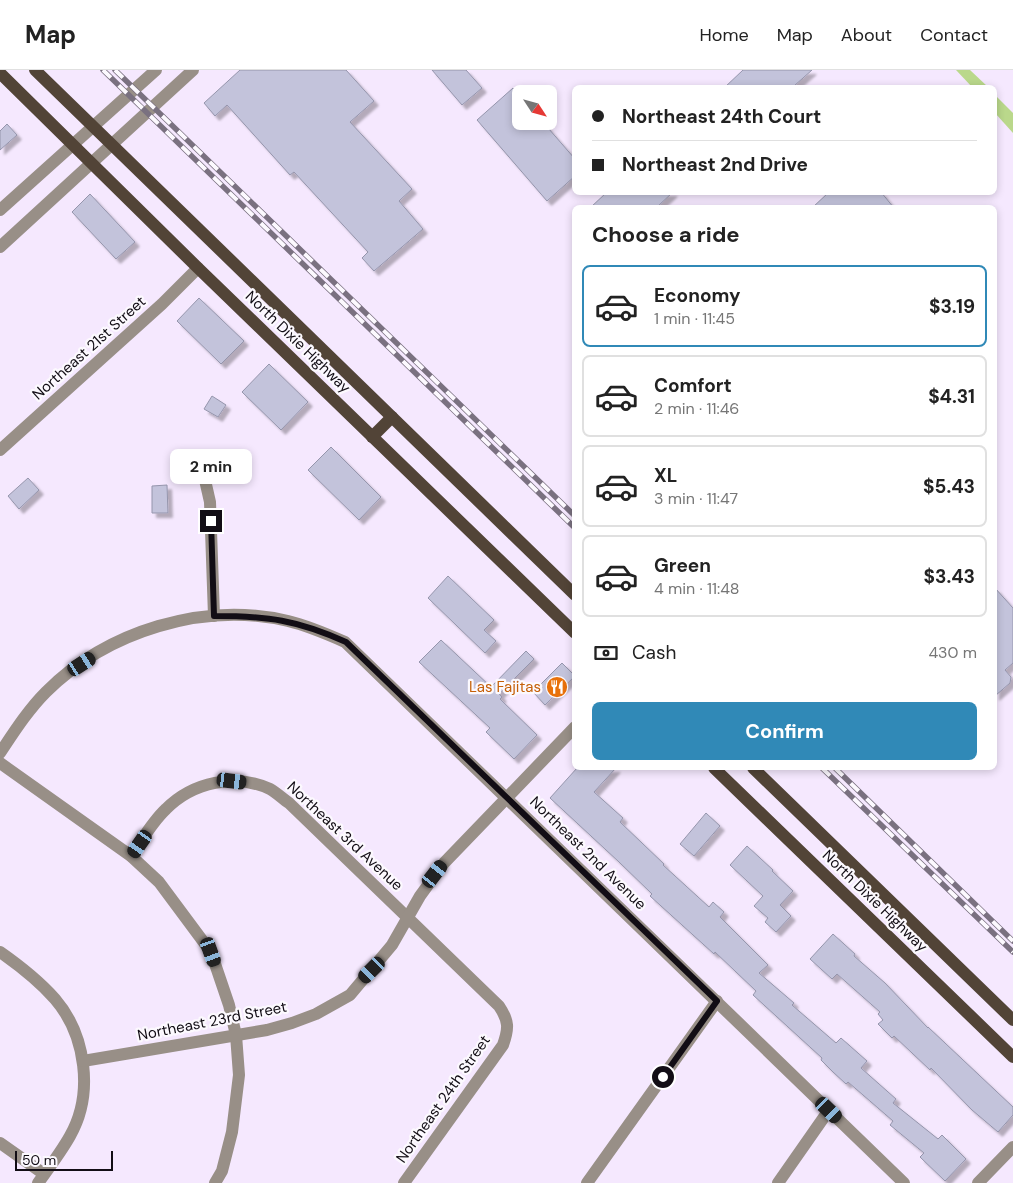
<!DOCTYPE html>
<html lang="en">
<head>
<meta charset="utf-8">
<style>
	:root { --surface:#fff; --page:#f6f6f6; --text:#222; --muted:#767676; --line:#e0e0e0; --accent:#3089b7 }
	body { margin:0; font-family:"DM Sans",sans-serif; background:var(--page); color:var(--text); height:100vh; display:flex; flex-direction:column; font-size:19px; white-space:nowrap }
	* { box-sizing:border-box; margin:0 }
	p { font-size:16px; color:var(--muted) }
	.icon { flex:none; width:28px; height:28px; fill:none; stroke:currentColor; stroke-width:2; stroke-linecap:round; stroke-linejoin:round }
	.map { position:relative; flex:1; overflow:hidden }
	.side { position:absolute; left:572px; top:135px; width:425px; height:565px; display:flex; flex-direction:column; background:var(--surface); border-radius:8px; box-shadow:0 2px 8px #0003 }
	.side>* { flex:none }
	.banner { position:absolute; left:572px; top:15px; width:425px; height:110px; border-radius:8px; box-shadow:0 2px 8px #0003; display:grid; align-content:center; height:110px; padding:0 20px; background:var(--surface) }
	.needle { width:32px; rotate:126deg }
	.tools { position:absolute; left:512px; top:15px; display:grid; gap:10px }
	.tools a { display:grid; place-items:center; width:45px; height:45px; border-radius:8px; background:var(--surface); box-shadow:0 2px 8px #0003; font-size:25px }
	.scale { position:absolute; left:15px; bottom:12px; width:98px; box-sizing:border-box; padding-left:5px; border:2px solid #120d15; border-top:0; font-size:14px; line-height:18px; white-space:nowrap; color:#120d15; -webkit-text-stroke:4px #fcf9fe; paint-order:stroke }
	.end { position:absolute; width:22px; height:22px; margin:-11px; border:6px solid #120d15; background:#fff; box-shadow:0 0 0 2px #fff }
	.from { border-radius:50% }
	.bubble { position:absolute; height:35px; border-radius:8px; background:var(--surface); box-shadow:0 2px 8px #0003; font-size:16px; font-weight:700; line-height:35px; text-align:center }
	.car { position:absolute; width:15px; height:30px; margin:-15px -8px; border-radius:6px; box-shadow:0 0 4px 1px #0007; background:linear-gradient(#222 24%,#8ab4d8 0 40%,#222 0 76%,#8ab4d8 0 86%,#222 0) }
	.banner b { display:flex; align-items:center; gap:18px; height:48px; font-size:19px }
	.banner b+b { border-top:1px solid var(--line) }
	.banner i { width:12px; height:12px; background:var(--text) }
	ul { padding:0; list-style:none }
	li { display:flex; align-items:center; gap:15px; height:82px; margin:0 10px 8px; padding:0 10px; border:2px solid var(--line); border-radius:8px }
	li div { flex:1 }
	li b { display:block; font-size:19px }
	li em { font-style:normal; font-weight:700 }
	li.selected { border-color:var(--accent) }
	li>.icon { width:45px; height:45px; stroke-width:1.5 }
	h2 { padding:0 20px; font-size:22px; line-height:60px }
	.pay { display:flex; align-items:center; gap:12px; height:55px; padding:0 20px; font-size:19px }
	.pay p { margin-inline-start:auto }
	.cta { display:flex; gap:10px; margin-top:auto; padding:10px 20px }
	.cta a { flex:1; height:58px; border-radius:8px; background:var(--accent); color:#fff; font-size:20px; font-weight:700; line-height:58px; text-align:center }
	header { display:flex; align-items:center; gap:30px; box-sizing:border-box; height:70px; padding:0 25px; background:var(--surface); border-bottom:1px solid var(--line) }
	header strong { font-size:24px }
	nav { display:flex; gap:28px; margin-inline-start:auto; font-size:18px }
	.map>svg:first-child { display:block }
	.green { fill:#bad88b }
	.building { fill:#c3c3db; stroke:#9595ac; filter:url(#shadow) }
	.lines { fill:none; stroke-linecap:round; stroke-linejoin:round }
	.minor { stroke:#988f87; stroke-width:12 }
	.major { stroke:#524437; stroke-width:12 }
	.rail-casing { stroke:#7a7180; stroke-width:5.5 }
	.rail { stroke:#fcf9fe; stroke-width:4; stroke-dasharray:11; stroke-linecap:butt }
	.route { stroke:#120d15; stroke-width:6 }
	.labels { text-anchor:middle; stroke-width:4.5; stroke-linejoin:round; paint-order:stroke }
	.street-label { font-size:15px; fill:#120d15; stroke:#fcf9fe }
	.food-label { font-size:15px; fill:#c56008; stroke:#fcf9fe; text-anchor:end }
</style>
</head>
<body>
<header>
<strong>Map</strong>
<nav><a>Home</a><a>Map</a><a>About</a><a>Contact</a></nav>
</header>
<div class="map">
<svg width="1013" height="1113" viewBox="0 0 1013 1113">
	<defs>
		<filter id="shadow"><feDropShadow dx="4.5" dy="4.5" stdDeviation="1" flood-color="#0004"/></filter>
	</defs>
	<rect width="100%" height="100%" fill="#f5e8fe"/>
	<g class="green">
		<polygon points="956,0 970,0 988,17 972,17"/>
		<polygon points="995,25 1013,43 1013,63 995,43"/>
	</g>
	<g class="building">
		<polygon points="240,0 346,0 374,31 350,52 412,119 399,131 423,159 374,201 362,188 368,182 294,102 290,105 227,35 215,46 204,33"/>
		<polygon points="432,0 466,0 482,18 462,35"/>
		<polygon points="743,0 812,0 794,16 724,18"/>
		<polygon points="513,18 521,28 521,51 542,51 575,89 575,106 547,131 477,50"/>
		<polygon points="7,54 17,65 0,80 0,61"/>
		<polygon points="607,122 673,122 656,138 590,138"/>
		<polygon points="829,122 881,122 894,138 812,138"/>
		<polygon points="90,124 135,172 116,189 72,142"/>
		<polygon points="199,228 244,271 221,294 177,251"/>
		<polygon points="269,294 308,332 281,360 242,322"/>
		<polygon points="212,326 226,335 218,347 204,339"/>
		<polygon points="331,377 381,427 359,450 308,400"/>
		<polygon points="28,408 39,420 19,439 8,426"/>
		<polygon points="167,415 168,443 152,443 152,416"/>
		<polygon points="448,506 494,550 484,560 496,571 485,583 428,528"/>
		<polygon points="995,518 1013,538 1013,593 1005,600 1011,607 1010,613 995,626"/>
		<polygon points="441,570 491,617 526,581 534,589 499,624 502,627 500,629 537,665 514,689 486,662 490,658 419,592"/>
		<polygon points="562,593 575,606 545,635 533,622"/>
		<polygon points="577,698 616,698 594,722 623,748 620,752 664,794 663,795 709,837 713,832 724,842 720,847 768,895 759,903 794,933 792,935 836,973 841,968 867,991 861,998 896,1029 893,1033 938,1069 942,1065 966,1089 945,1111 920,1087 924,1083 890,1055 893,1051 848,1012 846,1014 833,1002 821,990 822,988 753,925 756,921 715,882 714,884 650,826 652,824 619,792 550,728"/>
		<polygon points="706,743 720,756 694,786 680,774"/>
		<polygon points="747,776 773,800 772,801 793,821 780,835 791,846 776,862 765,852 768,848 754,836 763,826 730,795"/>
		<polygon points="833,864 855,884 854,886 885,913 928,958 928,957 1013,1037 1013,1045 998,1062 972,1040 931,998 930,1000 894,966 892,968 878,954 883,950 878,944 880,942 837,904 832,909 810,889"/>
	</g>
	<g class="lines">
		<g class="minor">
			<polyline points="0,140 156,0"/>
			<polyline points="0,177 193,0"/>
			<polyline points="0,380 162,234 198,198"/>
			<polyline points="205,410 210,432 214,546"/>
			<path d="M 0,683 C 14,662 28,640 46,622 C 107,561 204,531 288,551 C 309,556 327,564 345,572 L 904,1113"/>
			<polyline points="0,693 131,786 159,812 211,882 229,935 236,965 239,1005 232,1062 222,1101 215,1113"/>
			<path d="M 131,786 C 142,770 152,752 166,739 C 193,712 235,703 270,719 C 277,723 283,729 289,733 L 499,936 C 509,951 509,958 503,975 L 404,1113"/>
			<path d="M 0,882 C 20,896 39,911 55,929 C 86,965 94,1024 70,1066 C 61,1082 49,1098 38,1113"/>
			<polyline points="83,991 267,960 292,953 316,944 350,925 392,875 420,826 444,793 575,657"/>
			<polyline points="0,1073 44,1104"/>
			<polyline points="587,1113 717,931"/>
			<polyline points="778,1113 829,1040"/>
			<polyline points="978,1113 1013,1077"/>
		</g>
		<g class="major">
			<polyline points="35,0 575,525"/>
			<polyline points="0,3 198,198 575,563"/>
			<polyline points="372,367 392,347"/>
			<polyline points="714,698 1013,987"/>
			<polyline points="753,698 1013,950"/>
		</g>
		<g class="rail-casing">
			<g id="rail">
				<polyline points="103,0 575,458"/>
				<polyline points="115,0 575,446"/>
				<polyline points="822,698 1013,882"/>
				<polyline points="835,698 1013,871"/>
			</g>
		</g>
		<use href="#rail" class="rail"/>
	</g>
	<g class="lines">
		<path class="route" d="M 211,451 L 214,546 C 268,546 297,550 346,572 L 717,931 L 663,1007"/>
	</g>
	<defs>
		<g id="restaurant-disc" transform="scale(1.125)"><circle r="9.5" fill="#e8710a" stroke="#fcf9fe"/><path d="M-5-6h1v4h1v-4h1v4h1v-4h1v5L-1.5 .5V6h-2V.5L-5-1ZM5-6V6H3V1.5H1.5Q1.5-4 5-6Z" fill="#fff"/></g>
	</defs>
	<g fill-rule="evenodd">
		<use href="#restaurant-disc" x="557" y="617"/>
	</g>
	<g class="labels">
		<g class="street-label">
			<text transform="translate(298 272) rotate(44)" y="5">North Dixie Highway</text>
			<text transform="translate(89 278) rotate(-42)" y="5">Northeast 21st Street</text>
			<text transform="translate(345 766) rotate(43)" y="5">Northeast 3rd Avenue</text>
			<text transform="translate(588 783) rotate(44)" y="5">Northeast 2nd Avenue</text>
			<text transform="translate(875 831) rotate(44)" y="5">North Dixie Highway</text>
			<text transform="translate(212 951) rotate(-11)" y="5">Northeast 23rd Street</text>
			<text transform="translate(443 1029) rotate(-55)" y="5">Northeast 24th Street</text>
		</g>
		<g class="food-label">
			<text x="541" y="622">Las Fajitas</text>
		</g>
	</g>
</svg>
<div class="tools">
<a><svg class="needle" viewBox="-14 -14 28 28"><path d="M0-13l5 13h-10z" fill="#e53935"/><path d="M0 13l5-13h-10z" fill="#767676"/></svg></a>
</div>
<div class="scale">50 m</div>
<i class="end from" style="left:663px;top:1007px"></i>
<i class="end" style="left:211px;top:451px"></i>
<div class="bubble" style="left:170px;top:379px;width:82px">2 min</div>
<i class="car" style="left:82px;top:594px;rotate:57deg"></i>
<i class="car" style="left:232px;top:711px;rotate:97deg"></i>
<i class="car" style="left:140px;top:774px;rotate:215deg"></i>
<i class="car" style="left:435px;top:804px;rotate:38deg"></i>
<i class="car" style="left:211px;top:882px;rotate:160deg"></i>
<i class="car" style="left:372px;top:900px;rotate:225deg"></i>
<i class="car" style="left:829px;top:1040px;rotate:134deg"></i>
<div class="banner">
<b><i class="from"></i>Northeast 24th Court</b>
<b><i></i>Northeast 2nd Drive</b>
</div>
<section class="side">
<h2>Choose a ride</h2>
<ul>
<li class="selected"><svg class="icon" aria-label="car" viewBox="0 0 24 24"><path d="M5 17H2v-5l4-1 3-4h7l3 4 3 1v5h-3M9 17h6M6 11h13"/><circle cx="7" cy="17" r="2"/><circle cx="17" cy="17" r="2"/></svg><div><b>Economy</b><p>1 min · 11:45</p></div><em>$3.19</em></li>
<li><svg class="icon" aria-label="car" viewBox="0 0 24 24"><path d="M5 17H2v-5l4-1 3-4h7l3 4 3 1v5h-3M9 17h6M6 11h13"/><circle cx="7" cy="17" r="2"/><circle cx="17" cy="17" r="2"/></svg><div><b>Comfort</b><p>2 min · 11:46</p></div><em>$4.31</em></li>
<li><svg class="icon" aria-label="car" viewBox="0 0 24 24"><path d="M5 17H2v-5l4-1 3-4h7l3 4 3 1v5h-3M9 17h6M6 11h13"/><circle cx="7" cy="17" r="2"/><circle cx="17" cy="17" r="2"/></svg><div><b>XL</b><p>3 min · 11:47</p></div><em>$5.43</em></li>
<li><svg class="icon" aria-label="car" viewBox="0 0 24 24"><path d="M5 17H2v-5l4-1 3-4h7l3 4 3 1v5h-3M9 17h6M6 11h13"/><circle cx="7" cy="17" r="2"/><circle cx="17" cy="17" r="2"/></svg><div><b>Green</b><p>4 min · 11:48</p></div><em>$3.43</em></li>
</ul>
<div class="pay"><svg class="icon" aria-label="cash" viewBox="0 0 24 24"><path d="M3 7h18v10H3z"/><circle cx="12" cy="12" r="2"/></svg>Cash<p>430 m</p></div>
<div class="cta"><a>Confirm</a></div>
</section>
</div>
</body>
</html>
